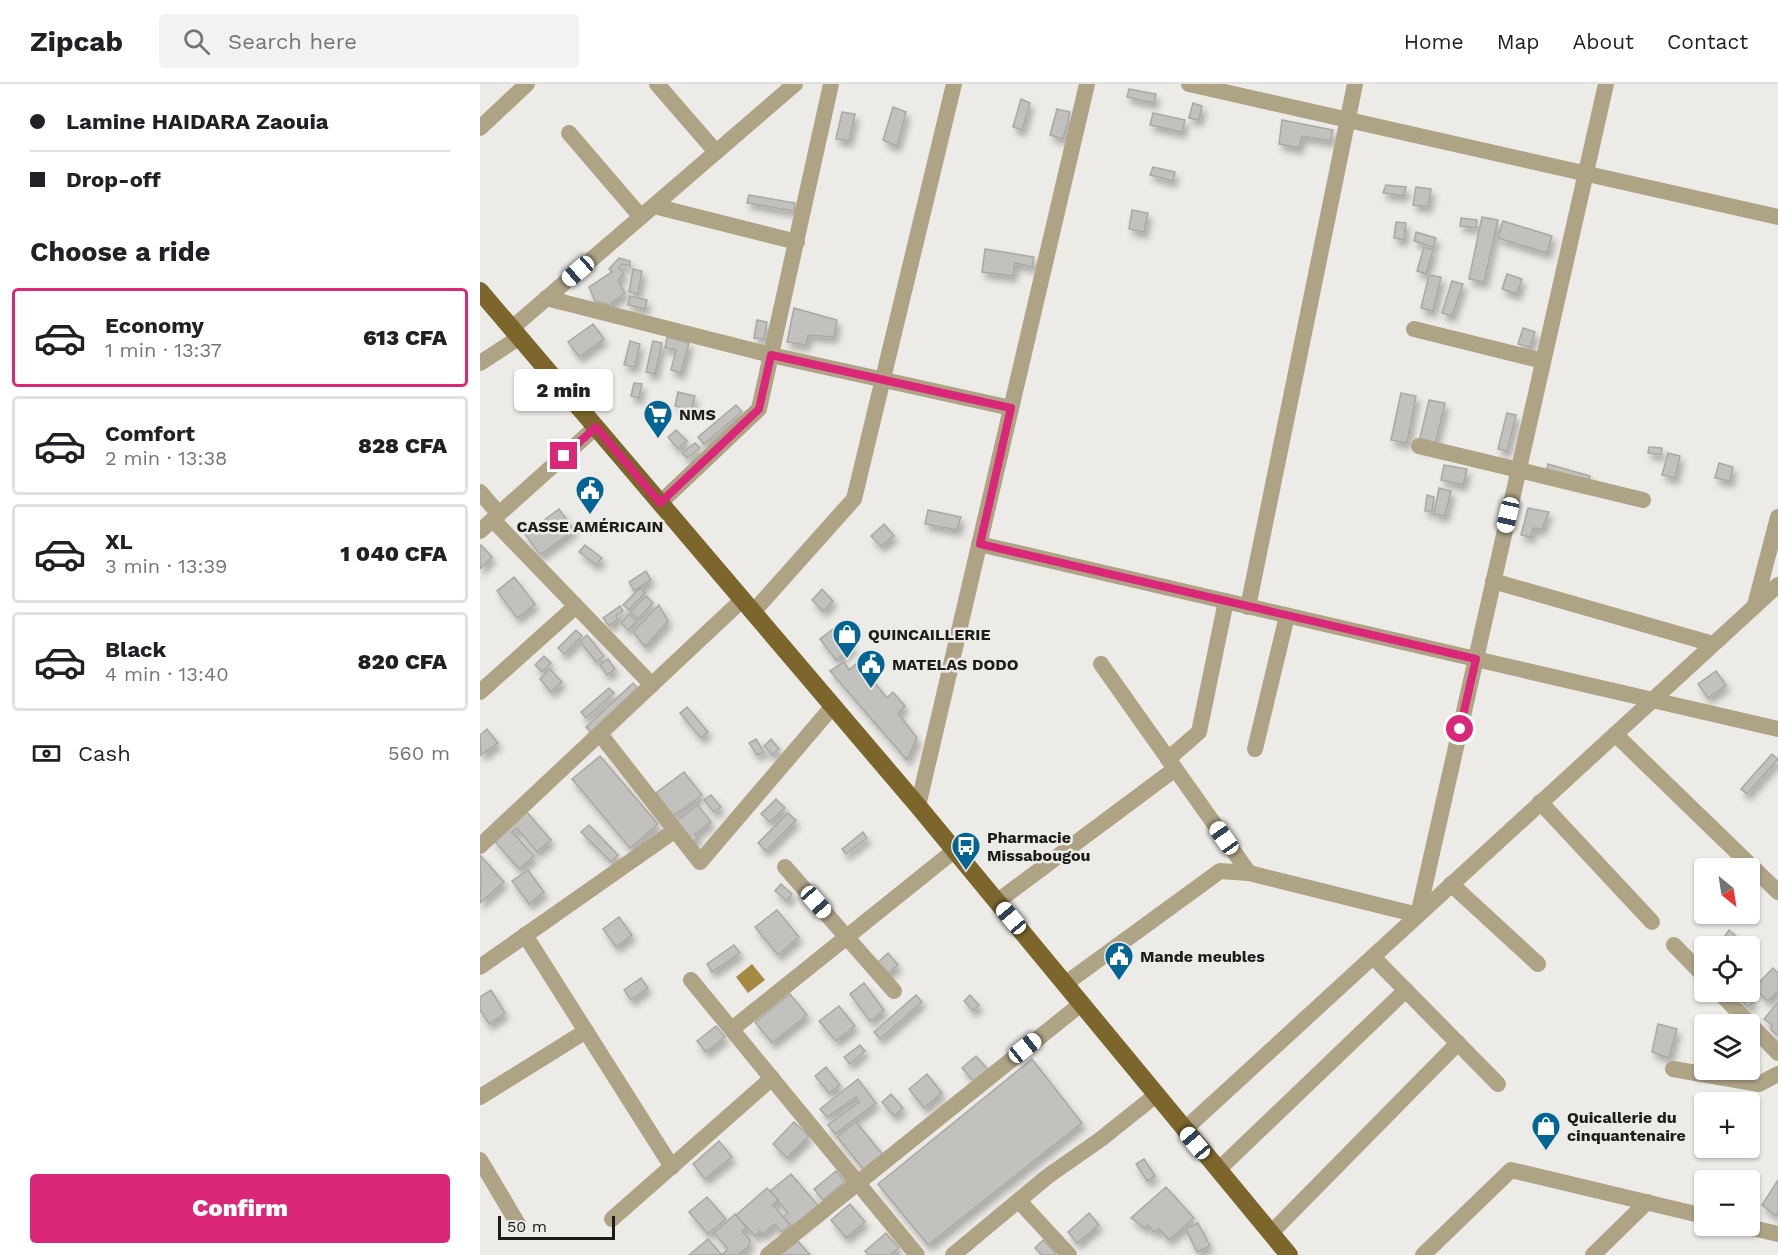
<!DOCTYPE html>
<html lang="en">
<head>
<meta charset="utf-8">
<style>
	:root { --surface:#fff; --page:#f2f2f2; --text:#202124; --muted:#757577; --line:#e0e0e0; --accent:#db2777 }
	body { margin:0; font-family:"Work Sans",sans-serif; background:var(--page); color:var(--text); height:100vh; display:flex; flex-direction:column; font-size:22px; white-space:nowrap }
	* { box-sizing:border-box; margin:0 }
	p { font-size:20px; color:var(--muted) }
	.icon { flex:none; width:33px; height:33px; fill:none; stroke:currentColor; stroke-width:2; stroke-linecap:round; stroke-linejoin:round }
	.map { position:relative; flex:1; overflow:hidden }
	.details { display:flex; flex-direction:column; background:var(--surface); width:480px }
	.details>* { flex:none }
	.top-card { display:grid; align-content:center; height:132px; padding:0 30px; background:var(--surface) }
	.needle { width:39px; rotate:150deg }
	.controls { position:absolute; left:1214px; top:774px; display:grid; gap:12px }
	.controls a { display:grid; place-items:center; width:66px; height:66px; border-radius:6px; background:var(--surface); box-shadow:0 2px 4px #0004; font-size:30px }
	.scale { position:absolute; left:18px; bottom:15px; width:117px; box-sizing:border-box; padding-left:6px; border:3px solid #1d1c1b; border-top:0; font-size:16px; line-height:21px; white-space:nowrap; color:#1d1c1b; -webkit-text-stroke:4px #edebe7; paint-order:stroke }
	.end { position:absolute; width:27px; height:27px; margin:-14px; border:8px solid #db2777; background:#fff; box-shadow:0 0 0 3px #fff }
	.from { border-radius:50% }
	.bubble { position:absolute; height:42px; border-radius:6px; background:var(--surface); box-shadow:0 2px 4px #0004; font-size:20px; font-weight:800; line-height:42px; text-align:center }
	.car { position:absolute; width:18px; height:36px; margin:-18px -9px; border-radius:8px; box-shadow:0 0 4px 2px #0007; background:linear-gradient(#fff 24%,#345 0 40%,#fff 0 76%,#345 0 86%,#fff 0) }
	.top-card b { display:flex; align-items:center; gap:21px; height:57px; font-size:22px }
	.top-card b+b { border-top:2px solid var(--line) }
	.top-card i { width:15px; height:15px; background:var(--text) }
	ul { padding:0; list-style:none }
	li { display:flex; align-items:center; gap:18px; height:99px; margin:0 12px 9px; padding:0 18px; border:3px solid var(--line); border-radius:6px }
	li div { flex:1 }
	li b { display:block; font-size:22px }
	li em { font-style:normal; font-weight:800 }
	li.selected { border-color:var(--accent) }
	li>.icon { width:54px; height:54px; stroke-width:1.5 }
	h2 { padding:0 30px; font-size:27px; line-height:72px }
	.pay { display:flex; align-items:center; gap:15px; height:66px; padding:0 30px; font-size:22px }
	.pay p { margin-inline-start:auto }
	.button { display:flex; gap:12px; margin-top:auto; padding:12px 30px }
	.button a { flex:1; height:69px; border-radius:6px; background:var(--accent); color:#fff; font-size:24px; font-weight:800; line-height:69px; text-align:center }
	header { display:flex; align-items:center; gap:36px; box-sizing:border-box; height:84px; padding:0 30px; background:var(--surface); border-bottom:2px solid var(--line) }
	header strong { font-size:28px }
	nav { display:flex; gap:33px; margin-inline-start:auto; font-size:21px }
	.search { width:420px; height:54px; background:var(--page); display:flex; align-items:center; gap:15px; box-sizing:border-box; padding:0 21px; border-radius:6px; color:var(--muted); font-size:22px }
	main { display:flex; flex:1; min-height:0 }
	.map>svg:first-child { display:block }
	.water { fill:#a48a42 }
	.building { fill:#c3c1bd; stroke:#a9a8a3; stroke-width:1.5; filter:url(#shadow) }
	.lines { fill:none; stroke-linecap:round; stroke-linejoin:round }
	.street { stroke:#afa386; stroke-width:16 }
	.primary { stroke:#7c662c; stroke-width:18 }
	.route { stroke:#db2777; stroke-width:8 }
	.labels { text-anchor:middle; stroke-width:5; stroke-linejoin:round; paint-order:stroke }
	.poi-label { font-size:16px; font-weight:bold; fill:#1d1c1b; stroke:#edebe7; text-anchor:start }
</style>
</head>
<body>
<header>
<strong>Zipcab</strong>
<div class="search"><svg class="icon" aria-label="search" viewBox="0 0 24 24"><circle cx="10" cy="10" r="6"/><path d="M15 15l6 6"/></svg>Search here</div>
<nav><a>Home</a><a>Map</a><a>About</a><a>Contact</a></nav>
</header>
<main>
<section class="details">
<div class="top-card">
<b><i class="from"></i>Lamine HAIDARA Zaouia</b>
<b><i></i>Drop-off</b>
</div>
<h2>Choose a ride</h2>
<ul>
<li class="selected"><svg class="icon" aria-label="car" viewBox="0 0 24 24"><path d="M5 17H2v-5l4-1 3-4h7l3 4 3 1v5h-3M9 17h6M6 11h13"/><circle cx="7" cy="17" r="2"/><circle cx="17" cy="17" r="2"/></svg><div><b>Economy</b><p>1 min · 13:37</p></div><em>613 CFA</em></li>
<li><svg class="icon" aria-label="car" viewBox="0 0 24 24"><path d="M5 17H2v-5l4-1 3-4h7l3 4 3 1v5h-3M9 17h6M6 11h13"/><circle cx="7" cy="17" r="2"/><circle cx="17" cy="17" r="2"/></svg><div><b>Comfort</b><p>2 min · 13:38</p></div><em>828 CFA</em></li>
<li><svg class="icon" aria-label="car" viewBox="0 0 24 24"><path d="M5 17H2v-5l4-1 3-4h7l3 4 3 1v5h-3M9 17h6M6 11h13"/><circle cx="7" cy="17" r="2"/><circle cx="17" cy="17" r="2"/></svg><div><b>XL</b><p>3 min · 13:39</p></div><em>1 040 CFA</em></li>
<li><svg class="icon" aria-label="car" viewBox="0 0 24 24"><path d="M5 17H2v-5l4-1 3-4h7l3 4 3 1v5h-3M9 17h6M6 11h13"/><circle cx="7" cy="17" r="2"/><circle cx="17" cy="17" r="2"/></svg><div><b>Black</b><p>4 min · 13:40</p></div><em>820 CFA</em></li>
</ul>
<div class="pay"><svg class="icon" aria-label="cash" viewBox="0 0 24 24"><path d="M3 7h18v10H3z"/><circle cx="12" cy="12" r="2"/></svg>Cash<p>560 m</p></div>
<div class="button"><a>Confirm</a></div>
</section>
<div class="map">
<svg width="1298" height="1171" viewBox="0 0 1298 1171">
	<defs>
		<filter id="shadow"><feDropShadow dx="3.5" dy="6" stdDeviation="3" flood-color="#0004"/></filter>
	</defs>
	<rect width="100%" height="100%" fill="#edebe7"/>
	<polygon class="water" points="272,880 285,896 268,909 256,893"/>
	<g class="building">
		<polygon points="649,5 676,10 674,19 647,13"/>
		<polygon points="541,15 550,19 542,46 533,43"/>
		<polygon points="713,19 722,22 719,36 709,34"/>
		<polygon points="413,23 426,28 417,62 403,56"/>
		<polygon points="577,25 590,28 583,55 570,51"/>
		<polygon points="362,28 375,30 369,57 356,55"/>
		<polygon points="673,29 705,36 702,48 670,41"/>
		<polygon points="802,36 853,46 850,57 822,52 819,64 799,60"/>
		<polygon points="673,83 695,88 693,97 670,91"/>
		<polygon points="906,101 926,103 924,112 903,109"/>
		<polygon points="936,103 951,105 948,123 933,121"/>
		<polygon points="269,111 315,119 314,127 267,119"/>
		<polygon points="652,126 668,129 664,148 649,145"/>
		<polygon points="1002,133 1018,136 1004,198 989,195"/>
		<polygon points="981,134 997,136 996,144 980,142"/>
		<polygon points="1023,137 1072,152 1067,169 1018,154"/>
		<polygon points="916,138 926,139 924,156 914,154"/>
		<polygon points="936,148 956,154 953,163 934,157"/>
		<polygon points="944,163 953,166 946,190 937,187"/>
		<polygon points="505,165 554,173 552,183 535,179 533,192 502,188"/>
		<polygon points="139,174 150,177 150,182 142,180 139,184 144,189 138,197 145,209 129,221 115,217 109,203 132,188 129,185"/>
		<polygon points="153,185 162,187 158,210 149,208"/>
		<polygon points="1027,190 1042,195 1037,210 1022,205"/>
		<polygon points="949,191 961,193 953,227 941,224"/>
		<polygon points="972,197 983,200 972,232 962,229"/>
		<polygon points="150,212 167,216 165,225 148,221"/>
		<polygon points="314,224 357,236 354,253 328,251 326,261 307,258"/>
		<polygon points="277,236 287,238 284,255 274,254"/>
		<polygon points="113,240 124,255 99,273 88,258"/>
		<polygon points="1043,244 1055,248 1050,263 1038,260"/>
		<polygon points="187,253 209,259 201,289 191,286 196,266 185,264"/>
		<polygon points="150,257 160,260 155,283 144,281"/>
		<polygon points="173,257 182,259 175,290 166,288"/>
		<polygon points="154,299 162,300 159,314 151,312"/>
		<polygon points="198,308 215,312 211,326 195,322"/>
		<polygon points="921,309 936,312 927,359 911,356"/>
		<polygon points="949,316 965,319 954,365 938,362"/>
		<polygon points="256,321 262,328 224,360 218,353"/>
		<polygon points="1027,329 1036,331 1027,367 1018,365"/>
		<polygon points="196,346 207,357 198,365 188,353"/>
		<polygon points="215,359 220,364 207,374 202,369"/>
		<polygon points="1169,363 1182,364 1181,371 1168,369"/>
		<polygon points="1188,369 1200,372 1195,394 1182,391"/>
		<polygon points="1239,379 1253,383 1250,397 1235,394"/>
		<polygon points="1068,380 1110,392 1108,400 1066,390"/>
		<polygon points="964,381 987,385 983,401 961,396"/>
		<polygon points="959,404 971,407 965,432 954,430"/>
		<polygon points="947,411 954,413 952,427 945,427"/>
		<polygon points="1048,424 1069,428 1062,445 1053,444 1051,453 1041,451"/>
		<polygon points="79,425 94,446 60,471 45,450"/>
		<polygon points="448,426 481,433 477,446 445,440"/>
		<polygon points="404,440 414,452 401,462 391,452"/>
		<polygon points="1,461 12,473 0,485 0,462"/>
		<polygon points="105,461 122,474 116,481 99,468"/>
		<polygon points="166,487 171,496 154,507 149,498"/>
		<polygon points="34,493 55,520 37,534 17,507"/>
		<polygon points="160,504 165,509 149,526 143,521"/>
		<polygon points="342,505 353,517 343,527 332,516"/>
		<polygon points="166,512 173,519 158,535 150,528"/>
		<polygon points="179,521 188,537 165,563 153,548"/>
		<polygon points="140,522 143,527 136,532 138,535 129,542 123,534"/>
		<polygon points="149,530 157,537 148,546 141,539"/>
		<polygon points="357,542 373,564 356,576 340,555"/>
		<polygon points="96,546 102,552 84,570 78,564"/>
		<polygon points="107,551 124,572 116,578 100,557"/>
		<polygon points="64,572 71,579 62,588 55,581"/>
		<polygon points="128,575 135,585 127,591 120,581"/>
		<polygon points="364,578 369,586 378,578 407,614 413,608 425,622 418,629 437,654 427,676 350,587"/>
		<polygon points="70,585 82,598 71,608 60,595"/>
		<polygon points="1236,587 1246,601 1228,614 1218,600"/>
		<polygon points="153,599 160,607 113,651 106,643"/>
		<polygon points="129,604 134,609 106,634 101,628"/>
		<polygon points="207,623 228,648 221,654 200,629"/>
		<polygon points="7,645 18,659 1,671 0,651"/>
		<polygon points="276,655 284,668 277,671 269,659"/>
		<polygon points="291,655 299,665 292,671 284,662"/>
		<polygon points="1292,670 1298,675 1267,710 1261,705"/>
		<polygon points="120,672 178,740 150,764 92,695"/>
		<polygon points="204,688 222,711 193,732 176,709"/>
		<polygon points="231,711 241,723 234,728 224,716"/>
		<polygon points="296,715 305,724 290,738 281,730"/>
		<polygon points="218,721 231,738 215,750 218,754 211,759 195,738"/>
		<polygon points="45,726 71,756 57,768 37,744 32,748 54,772 39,785 13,755"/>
		<polygon points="308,729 316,736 286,767 278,759"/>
		<polygon points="109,741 138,771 131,778 101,748"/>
		<polygon points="383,748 387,754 366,770 362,765"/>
		<polygon points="0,771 24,798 0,819 1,800"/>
		<polygon points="48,786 64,808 49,820 32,797"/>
		<polygon points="301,800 312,810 307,817 295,807"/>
		<polygon points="297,826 319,853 298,871 275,843"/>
		<polygon points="139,833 152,851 136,863 123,845"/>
		<polygon points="1249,846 1255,851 1248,860 1242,856"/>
		<polygon points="254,861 260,869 232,888 227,880"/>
		<polygon points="408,869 418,881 406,891 396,880"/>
		<polygon points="1293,884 1298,889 1298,907 1288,917 1274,904"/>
		<polygon points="161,894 168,904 151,916 144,906"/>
		<polygon points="384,899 404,926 390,937 370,910"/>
		<polygon points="11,906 25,929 9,940 0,926 0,913"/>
		<polygon points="1264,908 1274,918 1268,923 1259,914"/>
		<polygon points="310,910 327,931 292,959 275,938"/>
		<polygon points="436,911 442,918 400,955 394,948"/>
		<polygon points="490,911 499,921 493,927 484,917"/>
		<polygon points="1298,918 1298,950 1297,951 1291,946 1292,941 1284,935"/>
		<polygon points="359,922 375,942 356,957 339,937"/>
		<polygon points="1178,940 1197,945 1189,974 1172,968"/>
		<polygon points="236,942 245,953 226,968 217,957"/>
		<polygon points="380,961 385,967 370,980 364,973"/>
		<polygon points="496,972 510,988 496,1000 482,984"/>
		<polygon points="552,975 602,1039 448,1161 398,1100"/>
		<polygon points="346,983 360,1001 349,1009 335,992"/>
		<polygon points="447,990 462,1009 444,1024 429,1005"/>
		<polygon points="378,995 396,1019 355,1050 348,1041 379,1018 376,1013 347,1033 340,1025"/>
		<polygon points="411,1010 423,1024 414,1032 402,1018"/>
		<polygon points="314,1038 329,1052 307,1074 293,1060"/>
		<polygon points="376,1038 404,1072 385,1087 357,1053"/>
		<polygon points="239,1057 252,1073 225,1095 213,1080"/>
		<polygon points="664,1075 675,1092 667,1097 656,1080"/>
		<polygon points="356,1087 365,1098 343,1116 334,1105"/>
		<polygon points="311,1090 340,1124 315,1146 303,1133 308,1129 290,1107"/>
		<polygon points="1298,1096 1298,1128 1296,1132 1282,1121"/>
		<polygon points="686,1103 714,1134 689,1156 679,1145 674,1148 668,1141 665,1144 651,1134"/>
		<polygon points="287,1104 298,1116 293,1121 310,1141 302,1148 295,1140 283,1150 280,1147 275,1152 256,1131"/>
		<polygon points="227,1113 246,1135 228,1150 209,1128"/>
		<polygon points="370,1120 385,1138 366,1154 351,1136"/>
		<polygon points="609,1129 619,1141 597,1159 588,1148"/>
		<polygon points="255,1130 266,1143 262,1147 270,1156 269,1162 258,1171 242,1171 248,1165 234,1149"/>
		<polygon points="718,1139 730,1162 717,1168 706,1145"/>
		<polygon points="406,1149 419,1164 410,1171 388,1171 385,1167"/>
		<polygon points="228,1155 242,1171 209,1171"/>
		<polygon points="563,1156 576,1169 574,1171 562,1171 555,1164"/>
		<polygon points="318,1157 330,1171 301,1171 301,1170"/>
	</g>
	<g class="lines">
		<g class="street">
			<polyline points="177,0 236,68"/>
			<polyline points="709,0 1298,133"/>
			<polyline points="0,44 47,0"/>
			<polyline points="89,49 161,133"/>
			<polyline points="174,122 317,158"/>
			<polyline points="66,214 291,271 531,324"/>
			<polyline points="32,244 315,0"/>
			<polyline points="934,245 1063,277"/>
			<polyline points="0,279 40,253"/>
			<polyline points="939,362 1163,416"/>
			<polyline points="0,408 19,430"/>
			<polyline points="180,419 279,325 351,0"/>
			<polyline points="13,436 172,601"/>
			<polyline points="0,447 116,343"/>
			<polyline points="499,460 1298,645"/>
			<polyline points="1013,497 1233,560"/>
			<polyline points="1275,521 1298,433"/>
			<polyline points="768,523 875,0"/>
			<polyline points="273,528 374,415 474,0"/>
			<polyline points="621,580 769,789"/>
			<polyline points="0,608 96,522"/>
			<polyline points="120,650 220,778 353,622"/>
			<polyline points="1135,650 1298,808"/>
			<polyline points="775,665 807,532"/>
			<polyline points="688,675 719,648 746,517"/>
			<polyline points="1060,718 1172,838"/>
			<polyline points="438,722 607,0"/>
			<polyline points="0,762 262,516"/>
			<polyline points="305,783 414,907"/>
			<polyline points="971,800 1058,880"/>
			<polyline points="518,817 695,685"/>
			<polyline points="45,851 192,1083"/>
			<polyline points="1194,861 1224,892"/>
			<polyline points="893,873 1018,1000"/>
			<polyline points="0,883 194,747"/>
			<polyline points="211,896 437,1171"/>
			<polyline points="585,900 740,787 769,789 938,831 1126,0"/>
			<polyline points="1239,908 1298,969"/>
			<polyline points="252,945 475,766"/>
			<polyline points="1193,985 1279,1000 1298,990"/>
			<polyline points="0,1013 106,947"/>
			<polyline points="704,1046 1298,501"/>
			<polyline points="0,1076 38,1140"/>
			<polyline points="738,1086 926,906"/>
			<polyline points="539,1117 589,1171"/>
			<polyline points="132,1135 292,994"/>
			<polyline points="1264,1142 1298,1150"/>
			<polyline points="791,1149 978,959"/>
			<polyline points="288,1171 601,920"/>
			<polyline points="473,1171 568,1092 621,1055 676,1011"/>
			<polyline points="943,1171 1031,1086 1224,1132"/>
			<polyline points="1113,1171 1167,1118"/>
		</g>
		<polyline class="primary" points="0,207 438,722 809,1171"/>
	</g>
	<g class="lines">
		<polyline class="route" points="84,372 116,343 180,419 279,325 291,271 531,324 500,460 996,575 980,645"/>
	</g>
	<defs>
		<g id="supermarket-pin" transform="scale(1.5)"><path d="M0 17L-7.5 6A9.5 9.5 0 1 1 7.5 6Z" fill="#046595" stroke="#edebe7"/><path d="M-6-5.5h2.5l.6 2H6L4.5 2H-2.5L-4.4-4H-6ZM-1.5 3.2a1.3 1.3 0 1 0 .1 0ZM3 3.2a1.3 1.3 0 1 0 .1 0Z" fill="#fff"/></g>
		<g id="civic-pin" transform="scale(1.5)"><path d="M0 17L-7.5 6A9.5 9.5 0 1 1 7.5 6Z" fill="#046595" stroke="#edebe7"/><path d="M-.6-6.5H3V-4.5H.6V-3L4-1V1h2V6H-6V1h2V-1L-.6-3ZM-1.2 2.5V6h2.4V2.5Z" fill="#fff"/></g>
		<g id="shop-pin" transform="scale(1.5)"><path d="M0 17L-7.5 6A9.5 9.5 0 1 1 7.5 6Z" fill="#046595" stroke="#edebe7"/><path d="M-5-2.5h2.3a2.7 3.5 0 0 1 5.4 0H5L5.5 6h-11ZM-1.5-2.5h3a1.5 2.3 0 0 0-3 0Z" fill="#fff"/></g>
		<g id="bus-pin" transform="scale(1.5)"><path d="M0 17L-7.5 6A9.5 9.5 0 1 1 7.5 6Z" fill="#046595" stroke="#edebe7"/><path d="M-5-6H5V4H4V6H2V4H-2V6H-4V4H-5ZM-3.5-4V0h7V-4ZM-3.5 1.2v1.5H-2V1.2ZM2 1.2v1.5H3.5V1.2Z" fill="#fff"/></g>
	</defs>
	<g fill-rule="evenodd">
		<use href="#supermarket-pin" x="178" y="330"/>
		<use href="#civic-pin" x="110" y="406"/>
		<use href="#shop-pin" x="367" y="550"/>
		<use href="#civic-pin" x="391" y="580"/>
		<use href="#bus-pin" x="486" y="762"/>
		<use href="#civic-pin" x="639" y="872"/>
		<use href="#shop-pin" x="1066" y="1042"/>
	</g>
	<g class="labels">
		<g class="poi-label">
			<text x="199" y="336">NMS</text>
			<text x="110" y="448" text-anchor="middle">CASSE AMÉRICAIN</text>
			<text x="388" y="556">QUINCAILLERIE</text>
			<text x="412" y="586">MATELAS DODO</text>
			<text x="507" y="759">Pharmacie<tspan x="507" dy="18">Missabougou</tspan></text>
			<text x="660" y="878">Mande meubles</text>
			<text x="1087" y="1039">Quicallerie du<tspan x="1087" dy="18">cinquantenaire</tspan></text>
		</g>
	</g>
</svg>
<div class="controls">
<a><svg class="needle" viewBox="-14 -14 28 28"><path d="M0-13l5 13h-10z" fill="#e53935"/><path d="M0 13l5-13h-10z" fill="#757577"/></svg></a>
<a><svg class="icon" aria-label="locate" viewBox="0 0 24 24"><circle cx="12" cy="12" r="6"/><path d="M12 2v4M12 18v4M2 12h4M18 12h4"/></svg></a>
<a><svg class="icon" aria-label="layers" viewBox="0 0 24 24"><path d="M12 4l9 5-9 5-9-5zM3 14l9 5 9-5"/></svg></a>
<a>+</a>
<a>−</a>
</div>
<div class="scale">50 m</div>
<i class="end from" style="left:980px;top:645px"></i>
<i class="end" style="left:84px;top:372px"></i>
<div class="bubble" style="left:34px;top:285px;width:99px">2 min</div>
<i class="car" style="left:98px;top:187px;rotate:229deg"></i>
<i class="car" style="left:1028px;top:431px;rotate:193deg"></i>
<i class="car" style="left:744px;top:754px;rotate:325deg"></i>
<i class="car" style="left:336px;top:818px;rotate:139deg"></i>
<i class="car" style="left:531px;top:834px;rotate:320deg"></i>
<i class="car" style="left:545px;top:964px;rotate:51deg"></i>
<i class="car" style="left:715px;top:1059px;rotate:320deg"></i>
</div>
</main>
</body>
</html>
